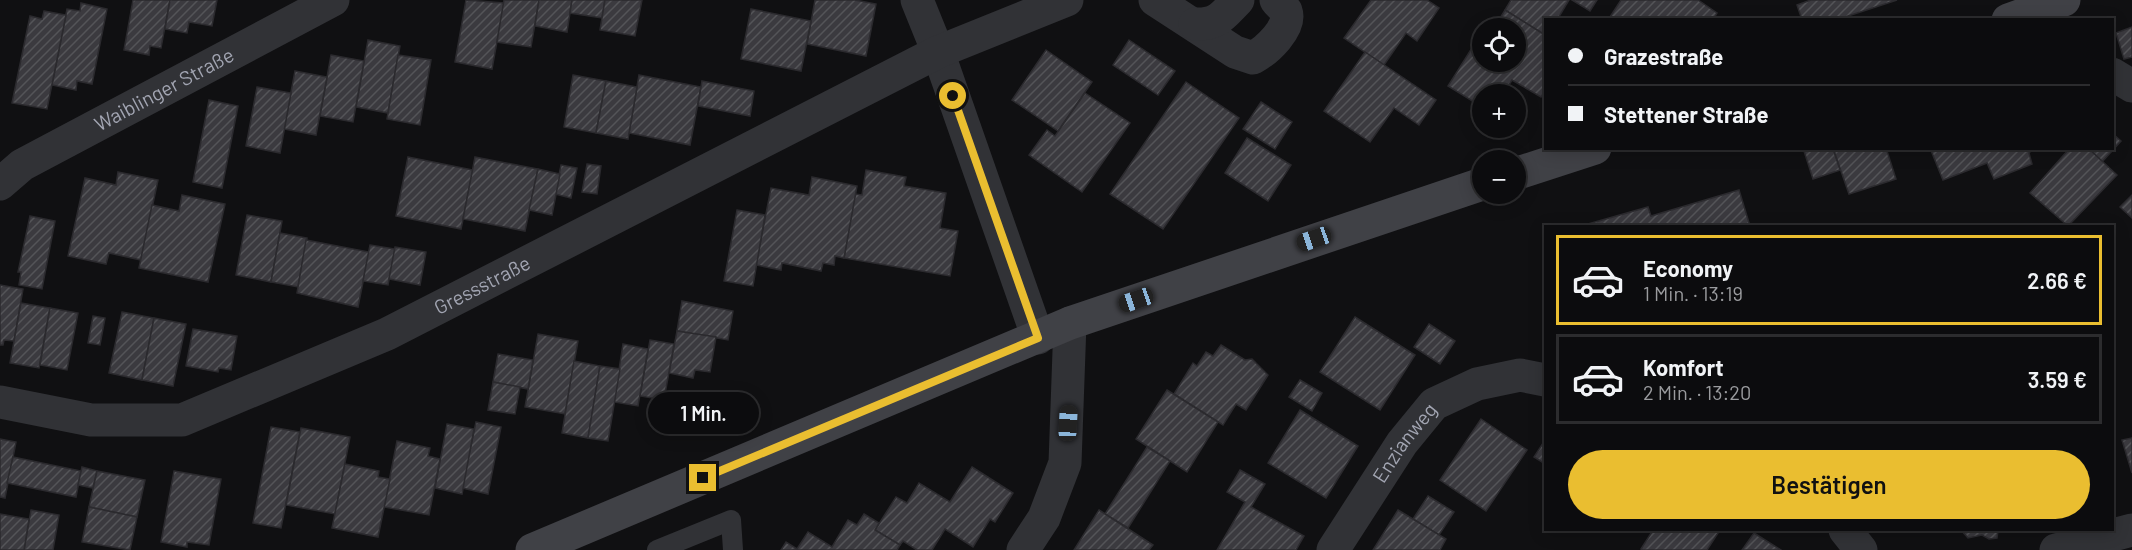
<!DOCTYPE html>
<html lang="de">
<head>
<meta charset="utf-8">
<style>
	:root { --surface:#0c0c0e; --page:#151517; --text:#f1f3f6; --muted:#9a9b9e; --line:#2c2c2e; --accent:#eabe30 }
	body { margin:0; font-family:Barlow,sans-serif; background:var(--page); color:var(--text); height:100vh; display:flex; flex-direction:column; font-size:22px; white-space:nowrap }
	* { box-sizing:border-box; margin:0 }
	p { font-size:20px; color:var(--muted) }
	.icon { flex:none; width:33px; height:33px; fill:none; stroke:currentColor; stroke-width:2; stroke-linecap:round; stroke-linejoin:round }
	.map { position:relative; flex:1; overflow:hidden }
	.side { position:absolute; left:1544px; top:225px; width:570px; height:306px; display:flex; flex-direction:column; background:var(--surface); border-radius:0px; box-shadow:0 3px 15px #0003,0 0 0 2px var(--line) }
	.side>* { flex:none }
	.top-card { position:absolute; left:1544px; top:18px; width:570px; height:132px; border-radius:0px; box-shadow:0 3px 15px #0003,0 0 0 2px var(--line); display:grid; align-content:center; height:132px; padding:0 24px; background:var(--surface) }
	.fabs { position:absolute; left:1472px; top:18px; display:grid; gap:12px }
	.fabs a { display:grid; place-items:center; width:54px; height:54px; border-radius:50%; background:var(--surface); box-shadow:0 3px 15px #0003,0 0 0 2px var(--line); font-size:30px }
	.end { position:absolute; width:27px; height:27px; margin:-14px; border:8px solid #eabe30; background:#111; box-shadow:0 0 0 3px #111 }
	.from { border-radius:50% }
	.bubble { position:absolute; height:42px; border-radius:21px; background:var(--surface); box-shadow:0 3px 15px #0003,0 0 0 2px var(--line); font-size:20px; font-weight:600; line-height:42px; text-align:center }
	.car { position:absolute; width:18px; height:36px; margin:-18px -9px; border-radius:8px; box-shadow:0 0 4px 2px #0007; background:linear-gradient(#222 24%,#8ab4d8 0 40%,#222 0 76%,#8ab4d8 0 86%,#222 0) }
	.top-card b { display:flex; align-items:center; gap:21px; height:57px; font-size:22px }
	.top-card b+b { border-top:2px solid var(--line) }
	.top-card i { width:15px; height:15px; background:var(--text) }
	ul { padding:10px 0 0; list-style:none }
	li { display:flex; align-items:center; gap:18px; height:90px; margin:0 12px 9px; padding:0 12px; border:3px solid var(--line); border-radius:0px }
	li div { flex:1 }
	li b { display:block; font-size:22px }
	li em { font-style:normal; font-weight:600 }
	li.on { border-color:var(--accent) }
	li>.icon { width:54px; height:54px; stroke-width:1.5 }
	.cta { display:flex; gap:12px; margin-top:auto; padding:12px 24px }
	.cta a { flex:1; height:69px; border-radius:36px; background:var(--accent); color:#111; font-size:24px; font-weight:600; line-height:69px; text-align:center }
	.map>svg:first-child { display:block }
	.building { fill:url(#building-hatch); stroke:#2b2a2e; stroke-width:1.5 }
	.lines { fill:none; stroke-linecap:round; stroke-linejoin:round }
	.lane { stroke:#313236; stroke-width:20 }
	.street { stroke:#313236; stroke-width:33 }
	.secondary { stroke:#404146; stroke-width:33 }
	.route { stroke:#eabe30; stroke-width:8 }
	.labels { text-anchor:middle; stroke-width:5; stroke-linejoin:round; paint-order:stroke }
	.street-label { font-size:20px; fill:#a2a5b2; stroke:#0b0b0d }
</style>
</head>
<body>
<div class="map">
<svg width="2132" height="550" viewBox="0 0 2132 550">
	<defs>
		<pattern id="building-hatch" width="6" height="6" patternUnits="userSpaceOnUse" patternTransform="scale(1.5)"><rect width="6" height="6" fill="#3b3a3f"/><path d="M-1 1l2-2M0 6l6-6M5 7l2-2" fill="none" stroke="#545458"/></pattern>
	</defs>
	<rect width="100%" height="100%" fill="#101012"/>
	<g class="building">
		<polygon points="133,0 170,0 161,48 150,46 149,55 124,50"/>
		<polygon points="170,0 217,0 212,26 189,22 187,33 165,29"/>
		<polygon points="466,0 504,3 492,69 455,62"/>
		<polygon points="504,0 539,0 531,47 497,42"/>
		<polygon points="539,0 572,0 567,32 535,26"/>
		<polygon points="572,0 605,0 602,18 570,13"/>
		<polygon points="605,0 642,0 635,36 600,30"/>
		<polygon points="815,0 855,0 876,4 866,56 807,44"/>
		<polygon points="1371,0 1427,0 1439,8 1417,41 1406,33 1384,65 1344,38"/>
		<polygon points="1511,0 1569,0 1557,20 1545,20 1545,35 1505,10"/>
		<polygon points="1572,0 1597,0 1590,11"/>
		<polygon points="1621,0 1698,0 1717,13 1713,20 1608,20"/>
		<polygon points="1811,0 1897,0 1836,20 1802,20 1797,5"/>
		<polygon points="81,3 107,9 92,84 77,81 76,90 52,85 67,9 80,11"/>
		<polygon points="751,9 811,21 801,71 741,59"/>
		<polygon points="1505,10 1545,35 1545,91 1541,97 1512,80 1503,94 1482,94 1482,107 1448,86 1482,32 1482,62 1515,62 1515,28 1494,28"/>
		<polygon points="44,11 66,15 47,109 12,103 30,16 42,19"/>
		<polygon points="2132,27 2132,57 2124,59 2116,33"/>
		<polygon points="368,40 400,46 388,113 356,107"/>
		<polygon points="1129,40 1175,71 1158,95 1113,65"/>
		<polygon points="1046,50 1092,82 1058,131 1012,100"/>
		<polygon points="1365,52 1436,100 1419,125 1394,108 1370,142 1324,111"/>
		<polygon points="331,55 364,61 353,122 320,116"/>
		<polygon points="398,55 431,60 420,125 387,119"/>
		<polygon points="295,71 327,77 316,135 284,129"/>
		<polygon points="573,75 606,81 596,133 564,127"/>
		<polygon points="639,75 701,87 690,145 629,133"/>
		<polygon points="606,81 637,87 628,139 596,133"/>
		<polygon points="702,81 754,91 750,116 698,106"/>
		<polygon points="1186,82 1239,118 1163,229 1110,194"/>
		<polygon points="257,87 291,93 280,153 246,146"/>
		<polygon points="1085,93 1130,123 1082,192 1029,155 1047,130 1055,136"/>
		<polygon points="209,100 238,106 222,188 193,182"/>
		<polygon points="1261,102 1292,122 1275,149 1243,129"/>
		<polygon points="2112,133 2121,141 2102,162 2088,148 2112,148"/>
		<polygon points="1247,138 1291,165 1268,201 1225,173"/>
		<polygon points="1803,148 1833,148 1840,170 1813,179"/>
		<polygon points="1833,148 1886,148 1896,179 1849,194"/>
		<polygon points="1930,148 2034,148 2029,153 2032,164 1994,179 1987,163 1943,180"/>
		<polygon points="2070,148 2088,148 2117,175 2068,226 2030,193"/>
		<polygon points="408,157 473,170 461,229 396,216"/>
		<polygon points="475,157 538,169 525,231 463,219"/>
		<polygon points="587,164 601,166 597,194 582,192"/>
		<polygon points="561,165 577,168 571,198 555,194"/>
		<polygon points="538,169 560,174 552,215 529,210"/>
		<polygon points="866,170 906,177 904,186 946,193 940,228 958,231 950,276 844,258 855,194 862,195"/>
		<polygon points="118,172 158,180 141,260 109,253 106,264 68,256 85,178 116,185"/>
		<polygon points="812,177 857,186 844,258 835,256 834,265 823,263 821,271 782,263 781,270 756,265 771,188 809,195"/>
		<polygon points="1739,190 1750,226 1581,226 1648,207 1651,216"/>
		<polygon points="182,195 225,204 208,282 139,268 152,205 179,211"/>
		<polygon points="2132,195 2132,218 2120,207"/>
		<polygon points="737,210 765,215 753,286 724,281"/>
		<polygon points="247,215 282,221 271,282 236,275"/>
		<polygon points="30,216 55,221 42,289 19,285 21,272 18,272"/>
		<polygon points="280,233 307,238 298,287 271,282"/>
		<polygon points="306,240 369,252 358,307 297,293"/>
		<polygon points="370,245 395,249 388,285 363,281"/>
		<polygon points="395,247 426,252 420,285 389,279"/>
		<polygon points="0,285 23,289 14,341 4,340 3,345 0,345"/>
		<polygon points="682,301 733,311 728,340 677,331"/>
		<polygon points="21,303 50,308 39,368 10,363"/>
		<polygon points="50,308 78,313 67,370 40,365"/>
		<polygon points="122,312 154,318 142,380 109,373"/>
		<polygon points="93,316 105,318 100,345 88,343"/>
		<polygon points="1355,317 1415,355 1380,410 1320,372"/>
		<polygon points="154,318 186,324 173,386 142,380"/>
		<polygon points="1429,324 1455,341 1440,364 1414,347"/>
		<polygon points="193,329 237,336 231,370 219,368 218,372 186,366"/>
		<polygon points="677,331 716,337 710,372 695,370 693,378 669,373"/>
		<polygon points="538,334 578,341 565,414 525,407"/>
		<polygon points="650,340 674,344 664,400 640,396"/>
		<polygon points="623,344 648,349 638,406 614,402"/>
		<polygon points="1221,345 1245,360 1252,359 1268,375 1246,410 1236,404 1223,425 1174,394 1193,363 1197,366 1206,352 1213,356"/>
		<polygon points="498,354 533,360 528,389 493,382"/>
		<polygon points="574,361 600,366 588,438 562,433"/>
		<polygon points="600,366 620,369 608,441 588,438"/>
		<polygon points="1300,380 1322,393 1312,411 1289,397"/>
		<polygon points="493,382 520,387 515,414 488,410"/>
		<polygon points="1167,390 1218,422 1187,472 1136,439"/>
		<polygon points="1300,410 1358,446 1326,498 1268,463"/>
		<polygon points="1481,419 1527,450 1486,511 1440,480"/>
		<polygon points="476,422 501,427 488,494 462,488"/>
		<polygon points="447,424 474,429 462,494 435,488"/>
		<polygon points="271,427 300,432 281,528 253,523"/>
		<polygon points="301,428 350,437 335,514 286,505"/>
		<polygon points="2132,438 2132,473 2122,440"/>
		<polygon points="0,439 16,442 5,498 0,497"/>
		<polygon points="1545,440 1545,464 1534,457"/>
		<polygon points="397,441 430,448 428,456 440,459 429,515 384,507"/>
		<polygon points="1147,447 1170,461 1128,528 1105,514"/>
		<polygon points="13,457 81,471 76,497 7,483"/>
		<polygon points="345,464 379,471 378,477 390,479 378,537 332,528"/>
		<polygon points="82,467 97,471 93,488 78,485"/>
		<polygon points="972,467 1013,493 995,522 990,519 973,547 945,529 932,550 917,550 903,541 900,545 875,530 896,497 907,503 919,483 950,502"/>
		<polygon points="1240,470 1265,484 1251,507 1304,536 1296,550 1217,550 1245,502 1227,492"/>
		<polygon points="97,471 145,480 137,517 89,507"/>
		<polygon points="174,471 221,479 209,545 187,542 187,547 161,542"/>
		<polygon points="1428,496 1454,512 1439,535 1413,519"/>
		<polygon points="89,507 137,517 130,550 82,542"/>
		<polygon points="31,510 59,515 53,550 24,550"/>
		<polygon points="1099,510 1153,545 1149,550 1074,550"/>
		<polygon points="1398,510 1446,539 1440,550 1373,550"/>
		<polygon points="0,514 29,519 24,550 0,550"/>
		<polygon points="864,514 879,523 875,530 900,545 897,550 781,550 786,542 797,549 808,532 832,547 848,520 857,525"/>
		<polygon points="1653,530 1720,530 1707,550 1643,550 1641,549"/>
		<polygon points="1961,530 2003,530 1998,531 1997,538 1989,539 1982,535 1968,538"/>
		<polygon points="1754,533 1781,550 1742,550"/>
	</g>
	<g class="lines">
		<polyline class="lane" points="657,550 731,520 733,550"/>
		<g class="street">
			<polyline points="917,0 938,52 1038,338"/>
			<path d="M 1155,0 L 1235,52 L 1253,58 C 1266,51 1292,28 1286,11 C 1284,8 1278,3 1276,0"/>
			<path d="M 1195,24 C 1218,25 1223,15 1238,0"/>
			<polyline points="2112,74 2132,86"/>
			<path id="s1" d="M 0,184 L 22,165 L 333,0"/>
			<path id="s2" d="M 0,402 L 91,420 L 182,420 L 387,334 L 938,52 L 1067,0"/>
			<polyline points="1845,530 1861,550"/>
			<polyline points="1023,550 1044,518 1065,463 1070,323"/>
			<path id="s3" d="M 1333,550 L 1402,443 L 1434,404 L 1477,384 L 1520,375 L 1545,380"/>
			<polyline points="2056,550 2132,530"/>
		</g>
		<g class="secondary">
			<polyline points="2008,20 2064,0"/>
			<polyline points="1515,174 1595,148"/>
			<polyline points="532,550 1070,323 1482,184"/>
		</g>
	</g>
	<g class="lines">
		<polyline class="route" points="703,478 1038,338 953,96"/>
	</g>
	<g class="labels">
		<g class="street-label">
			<text dy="7" stroke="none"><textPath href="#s1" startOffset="190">Waiblinger Straße</textPath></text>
			<text dy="7" stroke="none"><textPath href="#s2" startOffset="513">Gressstraße</textPath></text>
			<text dy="7" stroke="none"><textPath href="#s3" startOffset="129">Enzianweg</textPath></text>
		</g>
	</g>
</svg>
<div class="fabs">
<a><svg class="icon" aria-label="locate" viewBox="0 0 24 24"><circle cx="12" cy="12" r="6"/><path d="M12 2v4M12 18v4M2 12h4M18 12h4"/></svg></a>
<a>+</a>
<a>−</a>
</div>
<i class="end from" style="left:953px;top:96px"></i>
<i class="end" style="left:703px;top:478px"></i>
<div class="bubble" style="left:648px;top:392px;width:111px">1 Min.</div>
<i class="car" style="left:1314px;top:239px;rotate:251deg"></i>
<i class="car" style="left:1136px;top:300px;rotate:251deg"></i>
<i class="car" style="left:1068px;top:423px;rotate:3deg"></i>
<div class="top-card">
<b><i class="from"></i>Grazestraße</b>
<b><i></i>Stettener Straße</b>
</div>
<section class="side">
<ul>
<li class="on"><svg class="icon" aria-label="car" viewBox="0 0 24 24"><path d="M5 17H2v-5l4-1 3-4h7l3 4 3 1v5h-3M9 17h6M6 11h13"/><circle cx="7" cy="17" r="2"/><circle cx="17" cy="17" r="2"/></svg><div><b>Economy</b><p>1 Min. · 13:19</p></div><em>2.66 €</em></li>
<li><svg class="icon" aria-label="car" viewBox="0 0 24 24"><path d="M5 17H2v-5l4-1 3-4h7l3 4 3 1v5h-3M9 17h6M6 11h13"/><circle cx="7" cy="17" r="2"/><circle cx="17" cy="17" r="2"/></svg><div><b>Komfort</b><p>2 Min. · 13:20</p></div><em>3.59 €</em></li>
</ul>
<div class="cta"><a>Bestätigen</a></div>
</section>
</div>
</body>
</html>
